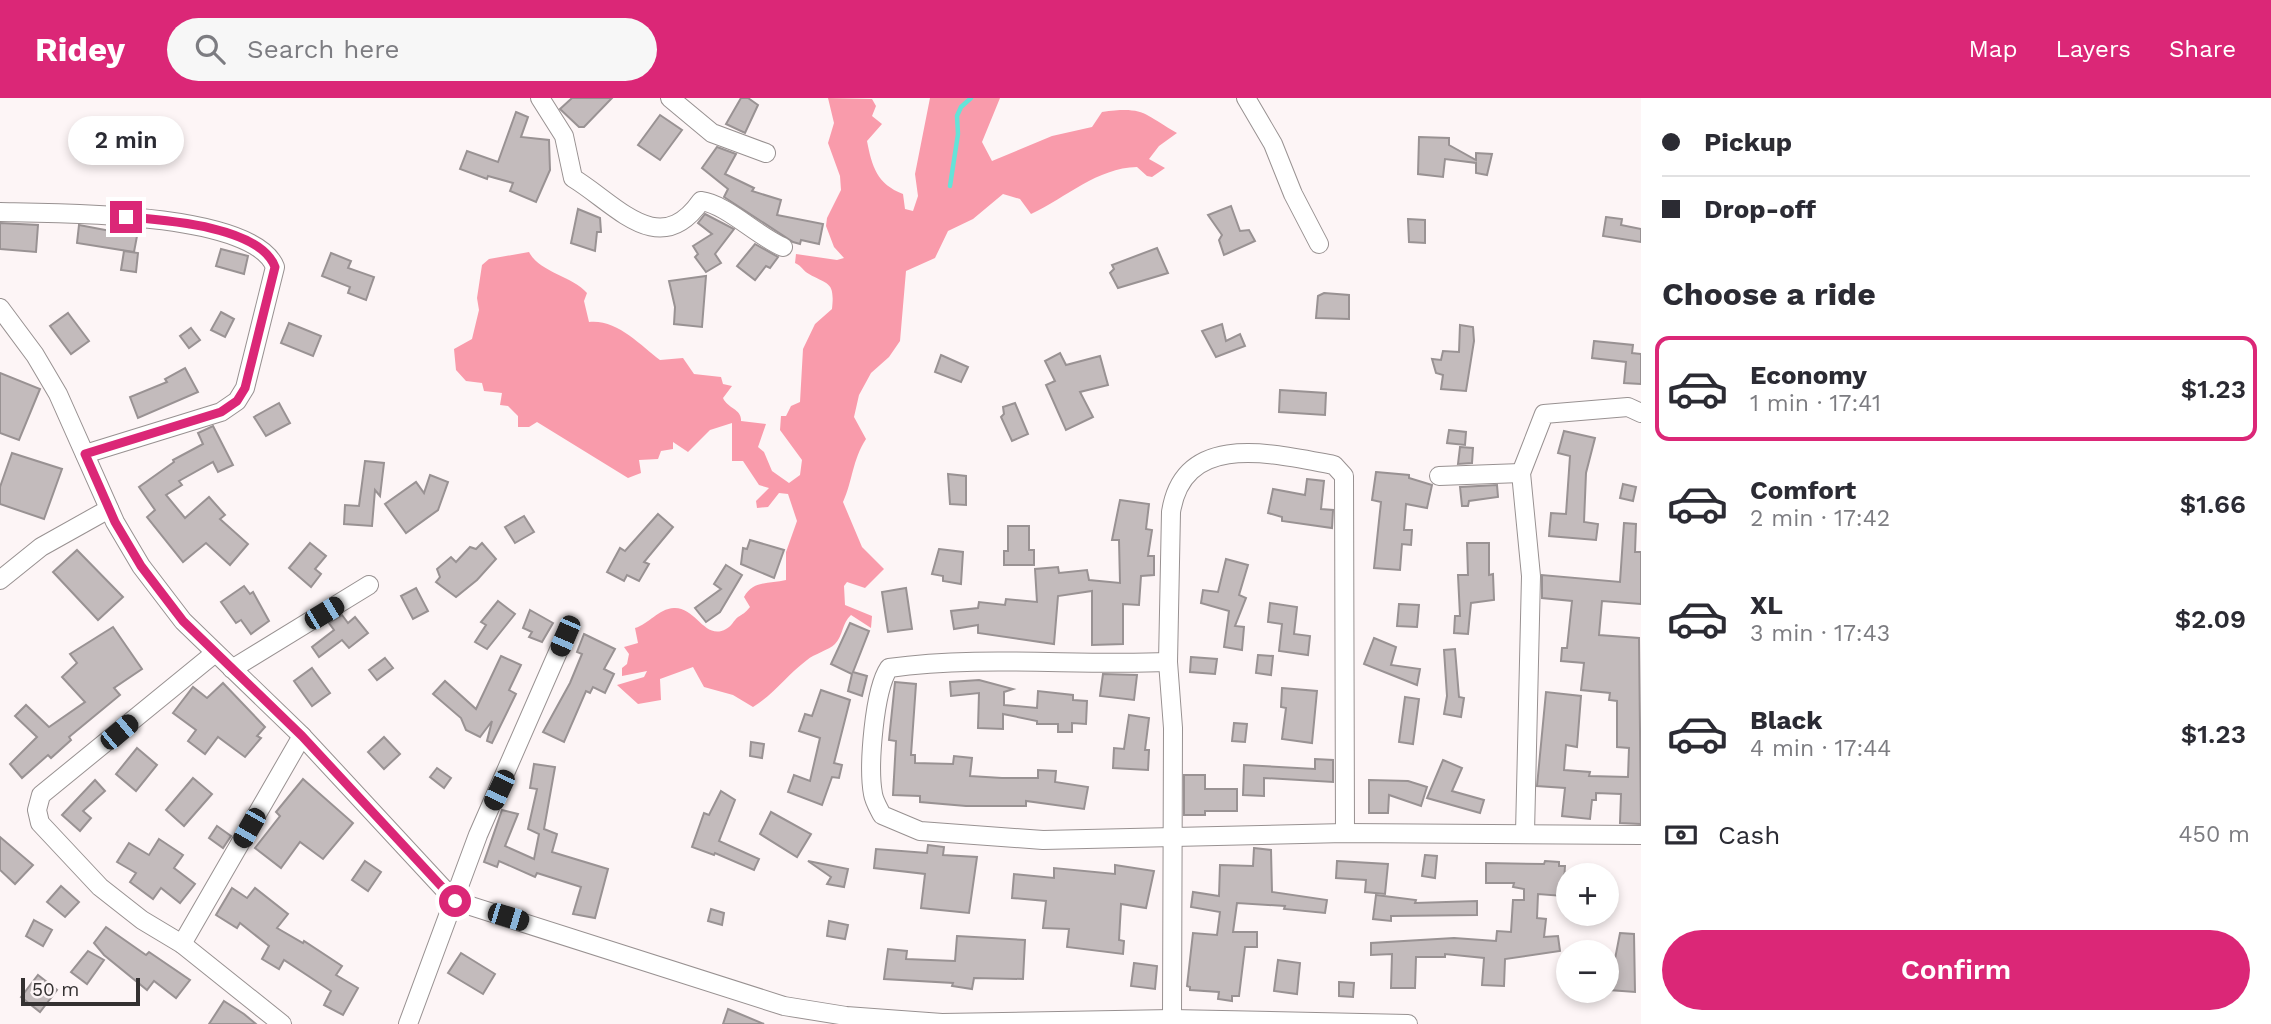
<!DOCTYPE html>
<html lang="en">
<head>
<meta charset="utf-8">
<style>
	:root { --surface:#fff; --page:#f7f7f7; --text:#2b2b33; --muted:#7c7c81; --line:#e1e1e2; --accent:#db2777 }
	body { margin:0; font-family:"Work Sans",sans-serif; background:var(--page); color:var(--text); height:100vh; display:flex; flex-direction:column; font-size:26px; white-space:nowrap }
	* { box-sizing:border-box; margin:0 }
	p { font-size:23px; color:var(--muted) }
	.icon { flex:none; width:38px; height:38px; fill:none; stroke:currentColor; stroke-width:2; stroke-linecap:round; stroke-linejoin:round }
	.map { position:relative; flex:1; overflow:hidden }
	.sheet { display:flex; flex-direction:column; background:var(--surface); width:630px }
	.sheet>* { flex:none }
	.top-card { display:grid; align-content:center; height:154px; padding:0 21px; background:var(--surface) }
	.controls { position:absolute; left:1556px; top:765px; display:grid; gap:14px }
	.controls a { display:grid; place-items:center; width:63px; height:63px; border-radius:50%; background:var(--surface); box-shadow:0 4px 10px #0003; font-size:35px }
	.scale { position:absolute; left:21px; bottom:18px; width:119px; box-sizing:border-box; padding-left:7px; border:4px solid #343131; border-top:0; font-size:19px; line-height:24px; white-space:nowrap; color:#343131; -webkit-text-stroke:5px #fdf5f6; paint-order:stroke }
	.end { position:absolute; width:32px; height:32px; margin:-16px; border:9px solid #db2777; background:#fff; box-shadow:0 0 0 4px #fff }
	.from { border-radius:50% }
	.bubble { position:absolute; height:49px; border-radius:24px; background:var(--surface); box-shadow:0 4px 10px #0003; font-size:23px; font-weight:600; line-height:49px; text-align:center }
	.car { position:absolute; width:21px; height:42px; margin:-21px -10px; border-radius:9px; box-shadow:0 0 5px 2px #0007; background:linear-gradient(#222 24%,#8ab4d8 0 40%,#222 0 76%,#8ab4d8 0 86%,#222 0) }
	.top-card b { display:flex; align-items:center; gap:24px; height:66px; font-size:26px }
	.top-card b+b { border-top:2px solid var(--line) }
	.top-card i { width:18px; height:18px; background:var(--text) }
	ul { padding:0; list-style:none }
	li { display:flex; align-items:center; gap:21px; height:105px; margin:0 14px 10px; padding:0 7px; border:4px solid transparent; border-radius:14px }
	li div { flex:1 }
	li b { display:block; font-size:26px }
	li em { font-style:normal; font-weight:600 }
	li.current { border-color:var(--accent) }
	li>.icon { width:63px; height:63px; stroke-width:1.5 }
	h2 { padding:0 21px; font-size:32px; line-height:84px }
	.pay { display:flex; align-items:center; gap:18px; height:77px; padding:0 21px; font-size:26px }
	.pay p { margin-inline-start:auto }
	.primary-button { display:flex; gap:14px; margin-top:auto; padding:14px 21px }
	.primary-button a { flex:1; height:80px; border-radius:42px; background:var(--accent); color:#fff; font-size:28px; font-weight:600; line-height:80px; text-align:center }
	header { display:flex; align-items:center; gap:42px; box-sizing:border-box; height:98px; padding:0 35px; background:var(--accent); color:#fff }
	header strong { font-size:33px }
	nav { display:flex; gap:38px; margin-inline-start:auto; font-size:24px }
	.search { width:490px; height:63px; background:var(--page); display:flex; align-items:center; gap:18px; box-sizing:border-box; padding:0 24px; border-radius:38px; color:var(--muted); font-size:26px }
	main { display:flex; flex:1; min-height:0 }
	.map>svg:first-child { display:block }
	.forest { fill:#f99bab }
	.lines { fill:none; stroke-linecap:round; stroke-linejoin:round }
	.stream { stroke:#65e3d8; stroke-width:4.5 }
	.building { fill:#c3bbbc; stroke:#999293; stroke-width:2 }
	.minor-casing { stroke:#989191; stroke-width:20 }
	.minor { stroke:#fff; stroke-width:18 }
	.route { stroke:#db2777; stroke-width:9 }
</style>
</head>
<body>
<header>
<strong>Ridey</strong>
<div class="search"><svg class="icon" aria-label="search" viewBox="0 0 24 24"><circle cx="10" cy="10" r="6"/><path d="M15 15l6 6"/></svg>Search here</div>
<nav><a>Map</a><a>Layers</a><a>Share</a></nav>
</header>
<main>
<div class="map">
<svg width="1641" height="926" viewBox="0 0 1641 926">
	<rect width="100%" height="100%" fill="#fdf5f6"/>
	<path class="forest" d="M 828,0 L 872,1 L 876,8 L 872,18 L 882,26 L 867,43 C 872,69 877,86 903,96 L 905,111 L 913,113 L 918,98 L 915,76 L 930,0 L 1000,0 L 982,44 L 992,63 L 1052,38 L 1092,29 L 1102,14 C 1145,8 1143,16 1177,35 L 1159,48 L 1149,61 L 1165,70 L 1152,79 L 1147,78 L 1137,69 C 1097,70 1067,99 1031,116 L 1020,101 L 1003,96 L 973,121 L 948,133 L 935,160 L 906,173 L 900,243 L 889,259 L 871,275 L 859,297 L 854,319 L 866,341 C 852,363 853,382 843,404 L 862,449 L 884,471 L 865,490 L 847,484 L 844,488 L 845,507 L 872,518 L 871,530 L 851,517 C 842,525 843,538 835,546 C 829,552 814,556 807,562 C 787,577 773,597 753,609 L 733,597 L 704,589 L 693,569 L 660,581 L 661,602 L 638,606 L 617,587 L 644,579 L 647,573 L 622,578 L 622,570 L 627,566 L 629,556 L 624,549 L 638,545 L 635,530 C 649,526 658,511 674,510 C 696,509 705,543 726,531 C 732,528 733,523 738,519 C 743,516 745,515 750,509 L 744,499 C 753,482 769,486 786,482 L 786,454 L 797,423 L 788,396 L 779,395 L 768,409 L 757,410 L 756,403 L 769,390 L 759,387 L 743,363 L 732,363 L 732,325 L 710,332 L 688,354 L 673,344 L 673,351 L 661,353 L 658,361 L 639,362 L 641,375 L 628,380 L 537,324 L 529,329 L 518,329 L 518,318 L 508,308 L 500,307 L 502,295 L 484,293 L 482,285 L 466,283 L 456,272 L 454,251 L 472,241 L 479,212 L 477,200 L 482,167 L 489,161 L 529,154 C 539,174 572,178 587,195 L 584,203 L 589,224 C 617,221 640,247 660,262 L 683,260 L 694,276 L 721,279 L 723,286 L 732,288 L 723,300 C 728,311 742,311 741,323 L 766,326 L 758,349 L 764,354 L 772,373 L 789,385 L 800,377 L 802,362 L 780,332 L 781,318 L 786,318 L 791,308 L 800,304 L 803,251 L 815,226 L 832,211 C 835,183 828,187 809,176 C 803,173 802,168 795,165 L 796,156 L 837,162 L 844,160 L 834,149 L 826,128 L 827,120 L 841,92 L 840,78 L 828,45 L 834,25 Z"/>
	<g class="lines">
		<polyline class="stream" points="950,88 958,36 957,18 961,9 971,0"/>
	</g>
	<g class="building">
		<polygon points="572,0 612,0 584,29 579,29 560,11"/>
		<polygon points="741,0 748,0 758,7 745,35 726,26"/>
		<polygon points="516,14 528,19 521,39 549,42 550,72 536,104 510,93 513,85 488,78 487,81 460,71 467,53 498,64"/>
		<polygon points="660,17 682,32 660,62 638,47"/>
		<polygon points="1419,39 1449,40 1449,47 1476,62 1476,55 1492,56 1487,77 1476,75 1476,65 1445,61 1443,79 1418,76"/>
		<polygon points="717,49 736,56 725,76 754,90 752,93 781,102 777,117 823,126 819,146 801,142 800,146 793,144 724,99 728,91 702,70"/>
		<polygon points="1231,108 1240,133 1249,132 1255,143 1224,157 1219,142 1222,137 1208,117"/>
		<polygon points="578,111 600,120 601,134 597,134 595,153 571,145"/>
		<polygon points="705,116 734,131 715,156 721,165 706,174 695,159 698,156 693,148 712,136 698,125"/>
		<polygon points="1606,119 1622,121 1621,127 1641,131 1641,144 1603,138"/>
		<polygon points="1408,121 1425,122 1425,145 1409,144"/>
		<polygon points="0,125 38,127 36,154 0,151"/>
		<polygon points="79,127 137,138 134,154 77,145"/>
		<polygon points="755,146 778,159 770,170 766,168 755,182 737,168"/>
		<polygon points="1157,150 1168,175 1118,190 1110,175 1114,171 1112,167"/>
		<polygon points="221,151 248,158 244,176 216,168"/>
		<polygon points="124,153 138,155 136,174 121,172"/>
		<polygon points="331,155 351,163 348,170 374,179 366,202 348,195 350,189 322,178"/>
		<polygon points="706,178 702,229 674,226 675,209 669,183"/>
		<polygon points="1324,195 1349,197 1349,221 1316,220 1318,198"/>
		<polygon points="221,214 234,221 225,239 211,232"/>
		<polygon points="68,215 89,243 71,256 50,228"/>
		<polygon points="289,225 321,238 313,258 281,245"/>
		<polygon points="1222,226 1226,243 1240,236 1245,248 1216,259 1202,233"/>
		<polygon points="1460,227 1473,229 1474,243 1466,293 1441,291 1443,277 1436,275 1432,261 1441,262 1443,253 1459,254"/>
		<polygon points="191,230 200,242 189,250 180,238"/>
		<polygon points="1594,243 1633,247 1632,255 1641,256 1641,286 1624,285 1626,264 1592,260"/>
		<polygon points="1060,255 1066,267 1100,258 1108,287 1080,294 1093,319 1066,332 1046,287 1055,283 1045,263"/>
		<polygon points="941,257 968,269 961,284 935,274"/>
		<polygon points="185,270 198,294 138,320 130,299 167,284 165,281"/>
		<polygon points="0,275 40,291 19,342 0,335"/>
		<polygon points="1280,292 1326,295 1325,317 1279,314"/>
		<polygon points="279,305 290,325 266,338 254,319"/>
		<polygon points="1015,305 1028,336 1012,343 1001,319 1004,316 1003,309"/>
		<polygon points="213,328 233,367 218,374 213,364 179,383 182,387 166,397 185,420 209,399 225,417 220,421 248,446 230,467 206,445 183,464 147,419 155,412 139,389 174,364 173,362 203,346 198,335"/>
		<polygon points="1449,332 1466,334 1465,347 1447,345"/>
		<polygon points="1564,333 1595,340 1586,375 1584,424 1598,426 1596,442 1549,438 1551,415 1566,416 1570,358 1558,355"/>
		<polygon points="1460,349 1473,350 1472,365 1458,366"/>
		<polygon points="12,355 62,371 44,421 0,406 0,389"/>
		<polygon points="365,363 384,365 380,398 375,392 372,428 344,426 345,407 359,408"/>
		<polygon points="1376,374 1409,377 1409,380 1432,387 1427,410 1406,406 1404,432 1412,432 1411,447 1402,446 1400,472 1374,470 1381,404 1372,402"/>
		<polygon points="948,376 966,378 966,407 950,406"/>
		<polygon points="430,377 448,384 438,412 406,435 385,406 416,384 424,395"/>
		<polygon points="1307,381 1324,383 1321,411 1333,412 1332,430 1282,423 1282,419 1268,415 1273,391 1305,397"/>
		<polygon points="1623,386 1636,389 1633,403 1620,400"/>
		<polygon points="1497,387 1498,399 1469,403 1468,408 1462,408 1460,389"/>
		<polygon points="1120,402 1149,406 1146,431 1152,432 1148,458 1154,458 1154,477 1141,478 1139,507 1123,506 1123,546 1092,547 1092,493 1058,498 1054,546 978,535 978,527 954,531 951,513 978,510 979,504 1005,507 1006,501 1037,504 1035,471 1058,469 1059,475 1087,472 1089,482 1120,485 1119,442 1112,442"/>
		<polygon points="658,416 673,429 644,464 649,466 639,483 627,477 624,483 607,474 620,450 625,453"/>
		<polygon points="524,418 534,434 515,445 505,429"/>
		<polygon points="1624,425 1636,426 1635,454 1641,454 1641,506 1602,503 1599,537 1639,540 1641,726 1620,725 1621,696 1596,695 1596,702 1592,702 1590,721 1562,718 1565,690 1537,688 1546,594 1581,598 1577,649 1566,647 1564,672 1590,674 1589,678 1628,679 1629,650 1617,649 1617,603 1609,602 1610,595 1581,592 1584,565 1561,563 1562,550 1567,550 1572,503 1542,500 1542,477 1620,484"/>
		<polygon points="1008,428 1029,428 1029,452 1034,452 1034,467 1004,467 1004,453 1008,453"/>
		<polygon points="750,442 784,452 774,480 741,466 743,450 747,451"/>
		<polygon points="310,445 326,458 315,471 321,476 311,489 289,470"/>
		<polygon points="482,445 496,461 477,482 456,499 436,484 440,479 437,471 451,459 456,464 470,449 476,451"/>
		<polygon points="1467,445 1489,445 1489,477 1493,476 1494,502 1471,505 1468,536 1454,535 1455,518 1460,518 1458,477 1468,477"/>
		<polygon points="939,451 963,454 961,486 943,483 943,478 932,476"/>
		<polygon points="77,452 123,499 98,522 53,474"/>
		<polygon points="1226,461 1248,467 1239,497 1246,500 1235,528 1244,529 1242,552 1224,549 1229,513 1201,505 1203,492 1218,494"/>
		<polygon points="726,467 742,477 720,514 706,524 695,510 721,491 714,486"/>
		<polygon points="244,488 250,496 253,494 269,523 251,536 241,522 236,525 221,504"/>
		<polygon points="416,490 428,513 413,521 401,498"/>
		<polygon points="906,490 912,531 888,534 882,494"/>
		<polygon points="498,503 515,516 487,551 475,544 486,527 481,524"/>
		<polygon points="1270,505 1297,509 1294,536 1310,538 1308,557 1279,553 1282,526 1268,524"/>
		<polygon points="1399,506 1419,507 1417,529 1397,528"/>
		<polygon points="530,512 553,525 542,544 529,539 532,534 523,530"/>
		<polygon points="342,517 348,525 355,519 368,535 349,550 342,542 319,559 312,549 334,532 329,525"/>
		<polygon points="850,525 869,533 853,574 867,578 862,598 848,593 852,576 831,566"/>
		<polygon points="113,529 142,571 114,590 120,597 69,639 71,642 51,660 48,657 22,680 10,666 37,639 15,618 26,607 49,629 85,604 62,579 77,565 70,556"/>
		<polygon points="584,536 615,551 604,571 614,576 605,595 593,589 590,595 586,593 564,644 543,634 570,585 582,556 577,554"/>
		<polygon points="1374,540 1396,549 1391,567 1420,571 1417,587 1364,566"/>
		<polygon points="1455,551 1459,599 1464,600 1461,619 1444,616 1447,598 1444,552"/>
		<polygon points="1258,557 1273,558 1271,577 1256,575"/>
		<polygon points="501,558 521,567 509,592 516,596 492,645 487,643 492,623 480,639 466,632 461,620 433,596 445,583 476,611"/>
		<polygon points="1191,559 1217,561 1215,576 1190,574"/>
		<polygon points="385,560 393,570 377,582 369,572"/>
		<polygon points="312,570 330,595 312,608 294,583"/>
		<polygon points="1103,576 1137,577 1134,602 1100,598"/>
		<polygon points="979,582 1013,591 1004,594 1004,607 1037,610 1038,593 1073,597 1073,602 1087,603 1086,626 1072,625 1072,634 1058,634 1058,626 1037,626 1037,623 1003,616 1003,631 978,630 979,595 951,598 950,584"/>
		<polygon points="895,584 916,586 911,657 915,657 915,665 953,666 954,658 972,660 970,678 1002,680 1038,680 1038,672 1056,673 1055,684 1088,689 1084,711 1026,703 1026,708 966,708 920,704 920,698 893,697 896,643 889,642"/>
		<polygon points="223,585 265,629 257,638 261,640 245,659 218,639 205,656 188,643 196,632 173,615 193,589 207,600"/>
		<polygon points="1282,590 1317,593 1312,645 1282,641 1286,610 1281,609"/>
		<polygon points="821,592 850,602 834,665 842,667 839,680 832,679 822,707 788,694 794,677 810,683 820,640 799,633 805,616 812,618"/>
		<polygon points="1405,599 1419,601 1413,646 1399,644"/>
		<polygon points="1129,617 1149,620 1145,652 1149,652 1148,672 1113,670 1114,650 1124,651"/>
		<polygon points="1234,625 1247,626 1245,644 1232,643"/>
		<polygon points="384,639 400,656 384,671 368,654"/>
		<polygon points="751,644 764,646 762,660 750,658"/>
		<polygon points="137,650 157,667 136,693 116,676"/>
		<polygon points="1315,661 1333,662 1333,684 1264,680 1264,698 1243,697 1244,667 1315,671"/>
		<polygon points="1443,662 1462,670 1452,693 1484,702 1480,715 1427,700"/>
		<polygon points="534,666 555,669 544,731 557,736 552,754 608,771 595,820 573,816 581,789 537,775 535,779 499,763 497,769 484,764 502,712 518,716 505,748 534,761 539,736 528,731 537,691 530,690"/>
		<polygon points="437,670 451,680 444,690 430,679"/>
		<polygon points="1184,677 1205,677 1205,691 1237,691 1237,713 1205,713 1205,717 1184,717"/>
		<polygon points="193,680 212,696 184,728 166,712"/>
		<polygon points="303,681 353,725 323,761 300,744 281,770 255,750 280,718 276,714"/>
		<polygon points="95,682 105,693 83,713 91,720 80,733 62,717"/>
		<polygon points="1369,682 1408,683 1427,689 1421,708 1389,697 1388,715 1369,715"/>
		<polygon points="721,693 735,702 719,743 759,761 754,772 715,755 714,757 692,749 704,715 709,717"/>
		<polygon points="771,714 811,736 797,759 760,736"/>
		<polygon points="217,728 231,738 223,750 209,740"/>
		<polygon points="0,739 33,767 15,786 0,772"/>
		<polygon points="159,741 183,757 174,770 195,786 180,805 161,790 153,801 130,784 136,775 117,764 129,745 149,757"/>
		<polygon points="928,747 944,749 943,757 977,759 969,815 921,810 925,776 874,770 876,751 927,755"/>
		<polygon points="1254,750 1271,752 1272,794 1327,802 1325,815 1284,811 1285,808 1237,805 1233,834 1257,834 1257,849 1245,849 1239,898 1232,898 1232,903 1218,901 1219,894 1190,892 1190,889 1187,888 1193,835 1217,837 1220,814 1191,809 1193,794 1219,798 1220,767 1253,768"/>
		<polygon points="1425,757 1437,758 1435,780 1422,778"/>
		<polygon points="365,763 381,774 368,793 352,782"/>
		<polygon points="808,763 848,771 844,789 827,786 831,779"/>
		<polygon points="1337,763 1388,766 1385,796 1365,794 1366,782 1336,780"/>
		<polygon points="1545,763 1559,764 1559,768 1565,768 1563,798 1538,796 1537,820 1546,821 1544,839 1558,838 1560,853 1505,861 1504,888 1482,887 1484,860 1445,856 1445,859 1416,859 1415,890 1391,890 1392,856 1371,857 1371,845 1454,840 1496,843 1497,833 1511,834 1513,802 1524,802 1524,791 1513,789 1514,785 1486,785 1486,765 1544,766"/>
		<polygon points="1115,767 1154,773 1146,810 1121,806 1119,842 1124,843 1123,856 1067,849 1069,831 1043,830 1046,803 1012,800 1014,776 1054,780 1054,770 1115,776"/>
		<polygon points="61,788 79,804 65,819 47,804"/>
		<polygon points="232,790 247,800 255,790 288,816 277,830 303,845 304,843 342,868 336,877 358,890 343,917 324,907 331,893 284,862 279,871 262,861 269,848 240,825 237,830 216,817"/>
		<polygon points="1376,797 1416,802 1415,805 1477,803 1477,817 1391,818 1391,823 1373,821"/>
		<polygon points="711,811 724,815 722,827 708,823"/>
		<polygon points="34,822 52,832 43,848 26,838"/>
		<polygon points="829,823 848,827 845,841 827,838"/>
		<polygon points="106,829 146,857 149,854 190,882 176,900 154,883 147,892 104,857 94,845"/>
		<polygon points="1620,835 1634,836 1635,894 1609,892"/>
		<polygon points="957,838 1025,842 1023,881 974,880 972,891 952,888 953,885 884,881 888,851 907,853 906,861 955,863"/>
		<polygon points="88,853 104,862 87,886 71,874"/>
		<polygon points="461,855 495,876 483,896 448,875"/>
		<polygon points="1278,862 1300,865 1297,896 1274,893"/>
		<polygon points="1134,865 1157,868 1155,891 1131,888"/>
		<polygon points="38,877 57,892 40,914 21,899"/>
		<polygon points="1339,884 1354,885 1353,899 1339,898"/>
		<polygon points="224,903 244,916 256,926 209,926"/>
		<polygon points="728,911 764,926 723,926"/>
	</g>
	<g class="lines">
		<g class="minor-casing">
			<g id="minor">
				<path d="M 540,0 L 564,38 L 573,80 C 616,106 659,163 701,103 C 726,106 757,138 783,149"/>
				<polyline points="670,0 712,35 766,55"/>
				<polyline points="1246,0 1273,46 1293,96 1319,146"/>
				<path d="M 0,114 C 54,115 254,113 275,169 L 245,290 L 237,303 L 221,314 L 85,356"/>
				<polyline points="0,210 35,257 58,296 115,424 141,468 183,523 302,638 455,803 784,908 846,918 942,925 1172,921 1408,926"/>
				<polyline points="1439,378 1521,375"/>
				<polyline points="0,482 41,449 109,411"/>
				<polyline points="215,555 41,697 37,712 40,725 100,789 142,822 182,846 282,926"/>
				<path d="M 1168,564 C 1075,568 981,557 889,570 C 874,592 868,669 873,696 C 874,703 879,711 882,717 L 920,733 L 1043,742 L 1345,735 L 1641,737"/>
				<polyline points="232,571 369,487"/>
				<polyline points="1525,735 1531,478 1521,375 1544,316 1628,309 1641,315"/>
				<polyline points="182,846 302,638"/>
				<path d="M 1172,921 L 1173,630 L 1168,564 L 1171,414 C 1184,332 1274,356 1334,367 L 1344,378 L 1345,735"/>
				<polyline points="408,926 478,737 565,538"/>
			</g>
		</g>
		<use href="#minor" class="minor"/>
	</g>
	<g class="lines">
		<path class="route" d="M 126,119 C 164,122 260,128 275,169 L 245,290 L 237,303 L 221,314 L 85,356 L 115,424 L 141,468 L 183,523 L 302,638 L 455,803"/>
	</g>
</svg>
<div class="controls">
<a>+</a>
<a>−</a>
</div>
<div class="scale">50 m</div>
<i class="end from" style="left:455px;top:803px"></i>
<i class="end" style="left:126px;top:119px"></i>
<div class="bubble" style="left:68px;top:18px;width:116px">2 min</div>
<i class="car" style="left:324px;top:515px;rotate:59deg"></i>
<i class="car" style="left:565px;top:538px;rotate:203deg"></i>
<i class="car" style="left:119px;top:634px;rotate:50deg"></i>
<i class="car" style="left:499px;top:692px;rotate:205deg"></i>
<i class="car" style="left:249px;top:730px;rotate:210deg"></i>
<i class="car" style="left:508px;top:819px;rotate:107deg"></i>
</div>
<section class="sheet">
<div class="top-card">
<b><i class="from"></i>Pickup</b>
<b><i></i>Drop-off</b>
</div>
<h2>Choose a ride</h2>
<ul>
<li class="current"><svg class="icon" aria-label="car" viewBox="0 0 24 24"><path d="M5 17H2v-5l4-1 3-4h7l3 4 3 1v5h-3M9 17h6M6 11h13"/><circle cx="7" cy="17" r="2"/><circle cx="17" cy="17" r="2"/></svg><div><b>Economy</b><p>1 min · 17:41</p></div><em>$1.23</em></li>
<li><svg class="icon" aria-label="car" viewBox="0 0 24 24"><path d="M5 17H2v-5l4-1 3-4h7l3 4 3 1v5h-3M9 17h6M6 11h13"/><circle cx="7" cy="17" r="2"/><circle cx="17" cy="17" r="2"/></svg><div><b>Comfort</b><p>2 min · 17:42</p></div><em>$1.66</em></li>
<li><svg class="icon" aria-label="car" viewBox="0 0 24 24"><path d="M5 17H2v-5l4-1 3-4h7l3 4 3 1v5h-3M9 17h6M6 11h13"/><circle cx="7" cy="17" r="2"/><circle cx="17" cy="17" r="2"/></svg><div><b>XL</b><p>3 min · 17:43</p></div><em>$2.09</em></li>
<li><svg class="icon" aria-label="car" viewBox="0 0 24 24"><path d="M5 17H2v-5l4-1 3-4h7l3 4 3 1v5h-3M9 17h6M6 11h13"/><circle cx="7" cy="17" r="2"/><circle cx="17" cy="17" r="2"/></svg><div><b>Black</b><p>4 min · 17:44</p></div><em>$1.23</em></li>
</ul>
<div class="pay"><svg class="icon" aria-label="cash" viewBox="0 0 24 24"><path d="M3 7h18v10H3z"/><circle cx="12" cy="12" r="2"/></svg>Cash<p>450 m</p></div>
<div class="primary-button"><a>Confirm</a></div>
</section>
</main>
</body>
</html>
